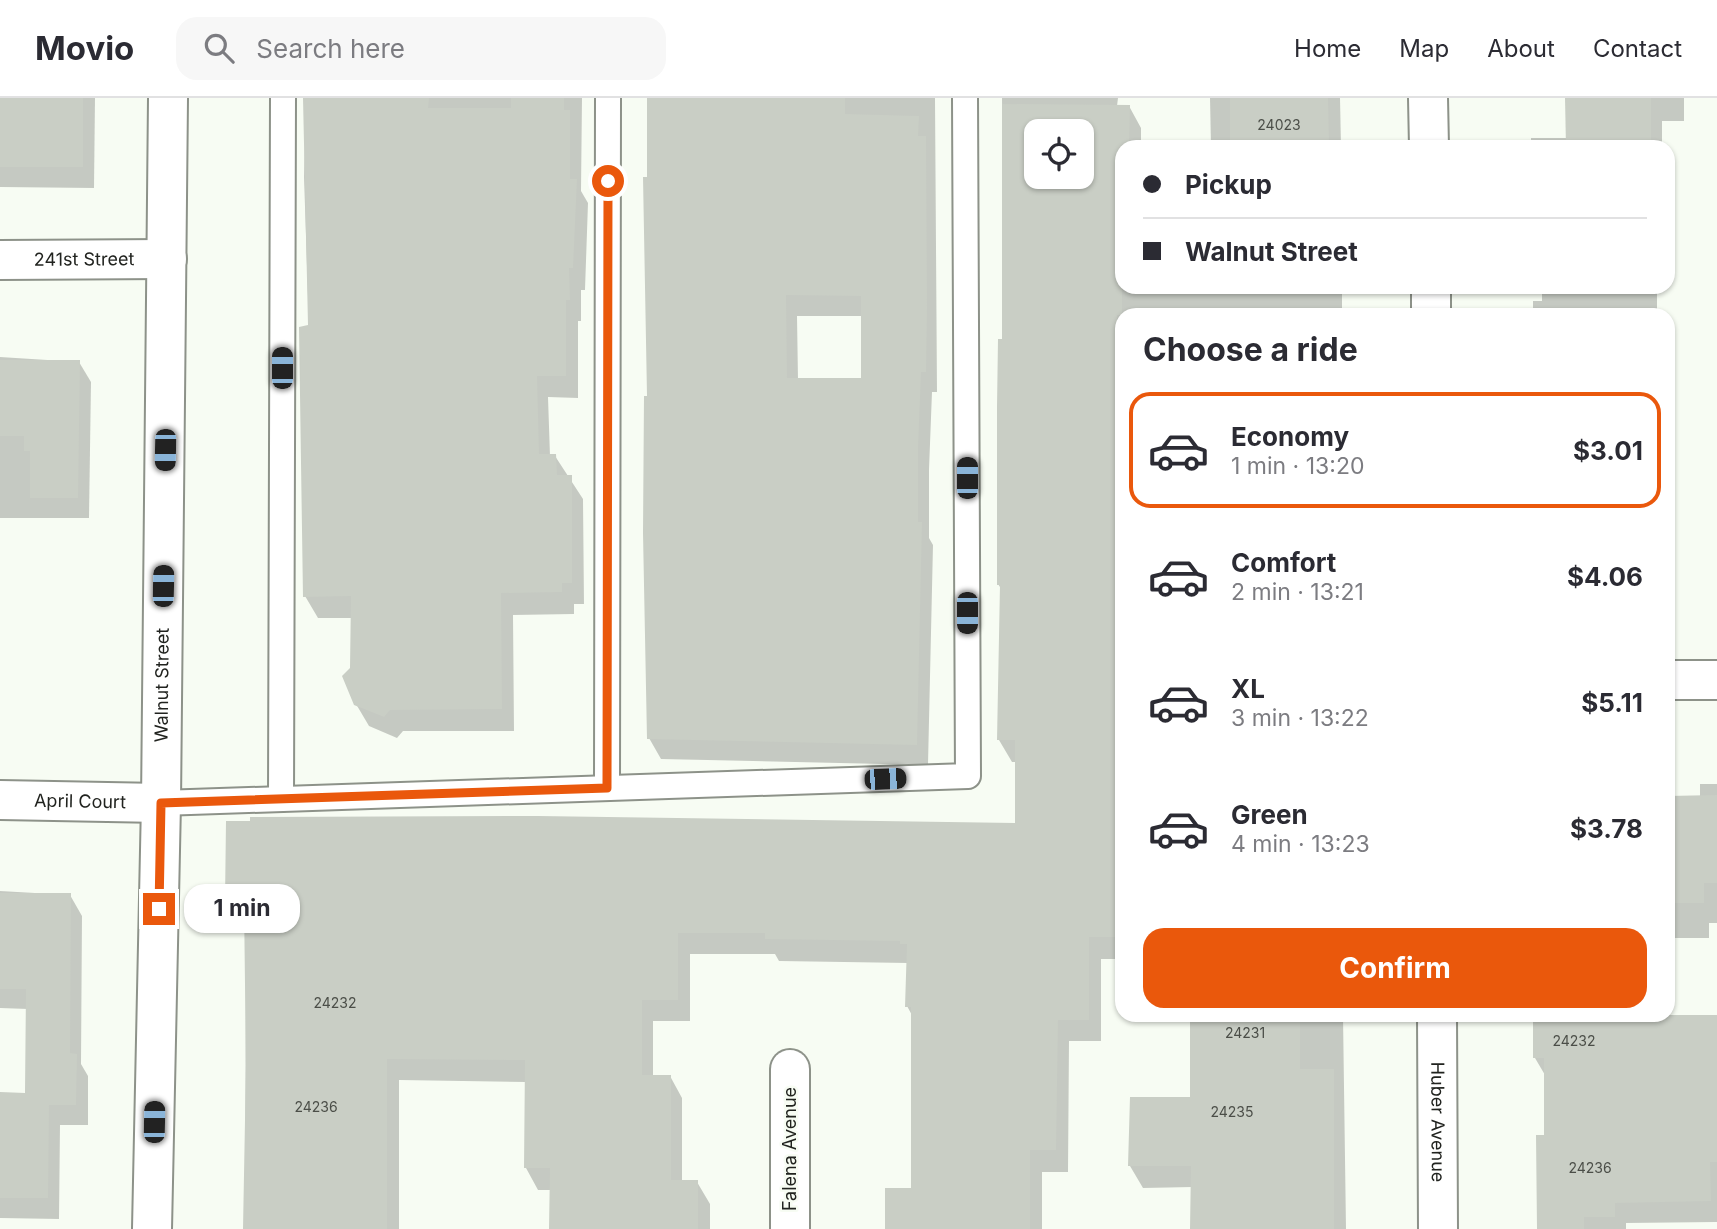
<!DOCTYPE html>
<html lang="en">
<head>
<meta charset="utf-8">
<style>
	:root { --surface:#fff; --page:#f7f7f7; --text:#2b2b33; --muted:#7c7c81; --line:#e1e1e2; --accent:#ea580c }
	body { margin:0; font-family:Inter,sans-serif; background:var(--page); color:var(--text); height:100vh; display:flex; flex-direction:column; font-size:26px; white-space:nowrap }
	* { box-sizing:border-box; margin:0 }
	p { font-size:23px; color:var(--muted) }
	.icon { flex:none; width:38px; height:38px; fill:none; stroke:currentColor; stroke-width:2; stroke-linecap:round; stroke-linejoin:round }
	.map { position:relative; flex:1; overflow:hidden }
	.drawer { position:absolute; left:1115px; top:210px; width:560px; height:714px; display:flex; flex-direction:column; background:var(--surface); border-radius:21px; box-shadow:0 2px 5px #0004 }
	.drawer>* { flex:none }
	.banner { position:absolute; left:1115px; top:42px; width:560px; height:154px; border-radius:21px; box-shadow:0 2px 5px #0004; display:grid; align-content:center; height:154px; padding:0 28px; background:var(--surface) }
	.controls { position:absolute; left:1024px; top:21px; display:grid; gap:14px }
	.controls a { display:grid; place-items:center; width:70px; height:70px; border-radius:14px; background:var(--surface); box-shadow:0 2px 5px #0004; font-size:35px }
	.end { position:absolute; width:32px; height:32px; margin:-16px; border:9px solid #ea580c; background:#fff; box-shadow:0 0 0 4px #fff }
	.from { border-radius:50% }
	.bubble { position:absolute; height:49px; border-radius:21px; background:var(--surface); box-shadow:0 2px 5px #0004; font-size:23px; font-weight:700; line-height:49px; text-align:center }
	.car { position:absolute; width:21px; height:42px; margin:-21px -10px; border-radius:9px; box-shadow:0 0 5px 2px #0007; background:linear-gradient(#222 24%,#8ab4d8 0 40%,#222 0 76%,#8ab4d8 0 86%,#222 0) }
	.banner b { display:flex; align-items:center; gap:24px; height:66px; font-size:26px }
	.banner b+b { border-top:2px solid var(--line) }
	.banner i { width:18px; height:18px; background:var(--text) }
	ul { padding:0; list-style:none }
	li { display:flex; align-items:center; gap:21px; height:116px; margin:0 14px 10px; padding:0 14px; border:4px solid transparent; border-radius:21px }
	li div { flex:1 }
	li b { display:block; font-size:26px }
	li em { font-style:normal; font-weight:700 }
	li.current { border-color:var(--accent) }
	li>.icon { width:63px; height:63px; stroke-width:1.5 }
	h2 { padding:0 28px; font-size:32px; line-height:84px }
	.button { display:flex; gap:14px; margin-top:auto; padding:14px 28px }
	.button a { flex:1; height:80px; border-radius:21px; background:var(--accent); color:#fff; font-size:28px; font-weight:700; line-height:80px; text-align:center }
	header { display:flex; align-items:center; gap:42px; box-sizing:border-box; height:98px; padding:0 35px; background:var(--surface); border-bottom:2px solid var(--line) }
	header strong { font-size:33px }
	nav { display:flex; gap:38px; margin-inline-start:auto; font-size:24px }
	.search { width:490px; height:63px; background:var(--page); display:flex; align-items:center; gap:18px; box-sizing:border-box; padding:0 24px; border-radius:21px; color:var(--muted); font-size:26px }
	.map>svg:first-child { display:block }
	.shadow { fill:#0003; fill-rule:evenodd }
	.building { fill:#c9cec5; fill-rule:evenodd }
	.lines { fill:none; stroke-linecap:round; stroke-linejoin:round }
	.lane-casing { stroke:#8d9289; stroke-width:28 }
	.street-casing { stroke:#8d9289; stroke-width:42 }
	.lane { stroke:#fff; stroke-width:24 }
	.street { stroke:#fff; stroke-width:38 }
	.route { stroke:#ea580c; stroke-width:9 }
	.labels { text-anchor:middle; stroke-width:5; stroke-linejoin:round; paint-order:stroke }
	.number-label { font-size:14px; fill:#4b4e48 }
	.street-label { font-size:18px; fill:#21231f; stroke:#f7fcf3 }
</style>
</head>
<body>
<header>
<strong>Movio</strong>
<div class="search"><svg class="icon" aria-label="search" viewBox="0 0 24 24"><circle cx="10" cy="10" r="6"/><path d="M15 15l6 6"/></svg>Search here</div>
<nav><a>Home</a><a>Map</a><a>About</a><a>Contact</a></nav>
</header>
<div class="map">
<svg width="1717" height="1131" viewBox="0 0 1717 1131">
	<rect width="100%" height="100%" fill="#f7fcf3"/>
	<g class="shadow">
		<polygon points="0,0 95,0 94,90 0,89"/>
		<polygon points="306,0 582,0 581,93 588,105 585,192 581,192 581,223 578,223 578,300 548,299 550,358 555,358 583,401 584,506 574,506 574,516 513,517 514,633 403,633 397,640 369,628 356,606 352,570 352,520 318,520 305,498 309,228 304,79"/>
		<path d="M 648,0 L 935,0 L 937,294 L 932,294 L 929,372 L 929,440 L 933,447 L 928,667 L 661,661 L 649,640 ZM 797,218 L 863,218 L 863,282 L 798,282 Z"/>
		<path d="M 1002,0 L 1118,0 L 1117,8 L 1129,8 L 1141,30 L 1141,49 L 1122,49 L 1122,189 L 1342,189 L 1342,217 L 1122,217 L 1122,861 L 1101,861 L 1101,943 L 1069,943 L 1068,1074 L 1042,1074 L 1042,1131 L 887,1131 L 913,1092 L 913,919 L 907,908 L 908,865 L 779,863 L 775,856 L 690,856 L 690,923 L 653,923 L 653,978 L 670,978 L 682,1000 L 682,1084 L 697,1084 L 710,1106 L 710,1131 L 551,1131 L 551,1092 L 538,1092 L 526,1070 L 526,984 L 399,982 L 399,1131 L 245,1131 L 246,825 L 239,825 L 226,803 L 1017,726 L 1017,664 L 1012,664 L 999,642 L 1002,492 L 998,486 L 1004,243 ZM 1036,33 L 1082,33 L 1082,79 L 1036,79 Z"/>
		<polygon points="1210,0 1340,0 1341,49 1211,49"/>
		<polygon points="1567,0 1684,0 1684,23 1662,23 1662,49 1531,49 1531,40 1567,40"/>
		<polygon points="1542,189 1657,189 1657,217 1533,217 1533,203 1542,203"/>
		<polygon points="0,259 79,264 91,284 89,420 0,420"/>
		<polygon points="1700,686 1717,686 1717,825 1709,825 1709,840 1668,840 1668,699 1700,699"/>
		<polygon points="0,793 70,797 82,818 81,966 88,978 88,1027 60,1027 59,1121 0,1120 0,996 26,997 28,911 0,910"/>
		<polygon points="1192,917 1343,917 1346,1131 1192,1131 1193,1089 1143,1090 1130,1068 1191,1001"/>
		<polygon points="1535,917 1717,919 1717,1124 1626,1125 1626,1131 1539,1131 1545,1039 1545,977 1535,960"/>
	</g>
	<g class="building">
		<rect x="0" y="0" width="83" height="69"/>
		<polygon points="303,0 429,0 428,10 511,10 511,0 564,0 564,12 570,12 570,81 577,81 573,170 569,170 570,202 566,202 566,278 537,278 539,356 556,356 557,377 572,377 572,485 562,485 562,494 501,495 502,611 390,612 384,619 354,607 342,578 350,570 351,498 303,499 299,229 308,227"/>
		<path d="M 647,0 L 845,0 L 845,16 L 919,18 L 918,38 L 926,38 L 927,210 L 926,274 L 921,274 L 918,350 L 918,424 L 922,424 L 917,647 L 647,641 L 643,435 L 644,298 L 647,298 L 643,79 L 647,79 ZM 786,197 L 861,198 L 861,280 L 787,280 Z"/>
		<polygon points="1230,0 1328,0 1329,45 1230,43"/>
		<polygon points="1565,0 1651,0 1651,49 1566,49"/>
		<path d="M 1002,6 L 1130,7 L 1129,49 L 1122,49 L 1122,217 L 1117,217 L 1117,293 L 1122,293 L 1122,479 L 1116,479 L 1116,584 L 1122,584 L 1119,839 L 1089,839 L 1089,922 L 1058,922 L 1056,1052 L 1030,1052 L 1030,1131 L 885,1131 L 885,1090 L 911,1090 L 911,909 L 905,909 L 907,846 L 900,846 L 900,843 L 765,841 L 765,835 L 678,835 L 678,902 L 642,902 L 642,977 L 671,977 L 671,1082 L 698,1082 L 698,1131 L 549,1131 L 550,1070 L 524,1070 L 525,962 L 387,961 L 387,1131 L 243,1131 L 246,968 L 244,804 L 225,803 L 226,723 L 250,723 L 250,719 L 538,718 L 1015,725 L 1015,642 L 997,642 L 1000,487 L 997,487 L 997,309 L 998,241 L 1002,241 ZM 1036,33 L 1082,33 L 1082,79 L 1036,79 Z"/>
		<polygon points="0,262 80,262 78,400 30,400 30,353 24,353 24,338 0,338"/>
		<polygon points="1717,697 1717,785 1704,785 1704,805 1668,805 1668,698"/>
		<polygon points="0,795 71,795 70,955 77,956 76,1007 49,1007 48,1100 0,1100 0,994 25,995 26,891 0,891"/>
		<polygon points="1190,917 1300,917 1300,971 1334,971 1334,1131 1190,1131 1191,1068 1128,1068 1130,999 1190,999"/>
		<polygon points="1533,917 1717,917 1717,1064 1710,1064 1711,1103 1615,1105 1615,1119 1584,1119 1584,1131 1537,1131 1536,1037 1544,1037 1544,960 1533,960"/>
	</g>
	<g class="lines">
		<g class="lane-casing">
			<g id="lane">
				<polyline points="607,690 608,0"/>
				<polyline points="281,701 283,0"/>
				<polyline points="161,705 968,678 965,0"/>
			</g>
		</g>
		<g class="street-casing">
			<g id="street">
				<polyline points="1428,0 1429,49"/>
				<path id="s1" d="M 0,162 L 167,161"/>
				<polyline points="1431,189 1431,217"/>
				<polyline points="1668,582 1717,582"/>
				<path id="s2" d="M 0,702 L 161,705"/>
				<path id="s3" d="M 1437,917 L 1438,1131"/>
				<polyline points="790,971 790,1131"/>
				<path id="s4" d="M 152,1131 L 161,705 L 168,0"/>
			</g>
		</g>
		<use href="#lane" class="lane"/>
		<use href="#street" class="street"/>
	</g>
	<g class="lines">
		<polyline class="route" points="159,811 161,705 607,690 608,83"/>
	</g>
	<g class="labels">
		<g class="number-label">
			<text x="1279" y="32">24023</text>
			<text x="335" y="910">24232</text>
			<text x="1245" y="940">24231</text>
			<text x="1574" y="948">24232</text>
			<text x="316" y="1014">24236</text>
			<text x="1232" y="1019">24235</text>
			<text x="1590" y="1075">24236</text>
		</g>
		<g class="street-label">
			<text dy="6" stroke="none"><textPath href="#s1" startOffset="84">241st Street</textPath></text>
			<text dy="6" stroke="none"><textPath href="#s4" startOffset="544">Walnut Street</textPath></text>
			<text dy="6" stroke="none"><textPath href="#s2" startOffset="80">April Court</textPath></text>
			<text dy="6" stroke="none"><textPath href="#s3" startOffset="107">Huber Avenue</textPath></text>
			<text transform="translate(790 1051) rotate(-90)" y="6">Falena Avenue</text>
		</g>
	</g>
</svg>
<div class="controls">
<a><svg class="icon" aria-label="locate" viewBox="0 0 24 24"><circle cx="12" cy="12" r="6"/><path d="M12 2v4M12 18v4M2 12h4M18 12h4"/></svg></a>
</div>
<i class="end from" style="left:608px;top:83px"></i>
<i class="end" style="left:159px;top:811px"></i>
<div class="bubble" style="left:184px;top:786px;width:116px">1 min</div>
<i class="car" style="left:282px;top:270px;rotate:0deg"></i>
<i class="car" style="left:165px;top:352px;rotate:181deg"></i>
<i class="car" style="left:967px;top:380px;rotate:0deg"></i>
<i class="car" style="left:163px;top:488px;rotate:1deg"></i>
<i class="car" style="left:967px;top:515px;rotate:180deg"></i>
<i class="car" style="left:885px;top:681px;rotate:88deg"></i>
<i class="car" style="left:154px;top:1024px;rotate:1deg"></i>
<div class="banner">
<b><i class="from"></i>Pickup</b>
<b><i></i>Walnut Street</b>
</div>
<section class="drawer">
<h2>Choose a ride</h2>
<ul>
<li class="current"><svg class="icon" aria-label="car" viewBox="0 0 24 24"><path d="M5 17H2v-5l4-1 3-4h7l3 4 3 1v5h-3M9 17h6M6 11h13"/><circle cx="7" cy="17" r="2"/><circle cx="17" cy="17" r="2"/></svg><div><b>Economy</b><p>1 min · 13:20</p></div><em>$3.01</em></li>
<li><svg class="icon" aria-label="car" viewBox="0 0 24 24"><path d="M5 17H2v-5l4-1 3-4h7l3 4 3 1v5h-3M9 17h6M6 11h13"/><circle cx="7" cy="17" r="2"/><circle cx="17" cy="17" r="2"/></svg><div><b>Comfort</b><p>2 min · 13:21</p></div><em>$4.06</em></li>
<li><svg class="icon" aria-label="car" viewBox="0 0 24 24"><path d="M5 17H2v-5l4-1 3-4h7l3 4 3 1v5h-3M9 17h6M6 11h13"/><circle cx="7" cy="17" r="2"/><circle cx="17" cy="17" r="2"/></svg><div><b>XL</b><p>3 min · 13:22</p></div><em>$5.11</em></li>
<li><svg class="icon" aria-label="car" viewBox="0 0 24 24"><path d="M5 17H2v-5l4-1 3-4h7l3 4 3 1v5h-3M9 17h6M6 11h13"/><circle cx="7" cy="17" r="2"/><circle cx="17" cy="17" r="2"/></svg><div><b>Green</b><p>4 min · 13:23</p></div><em>$3.78</em></li>
</ul>
<div class="button"><a>Confirm</a></div>
</section>
</div>
</body>
</html>
